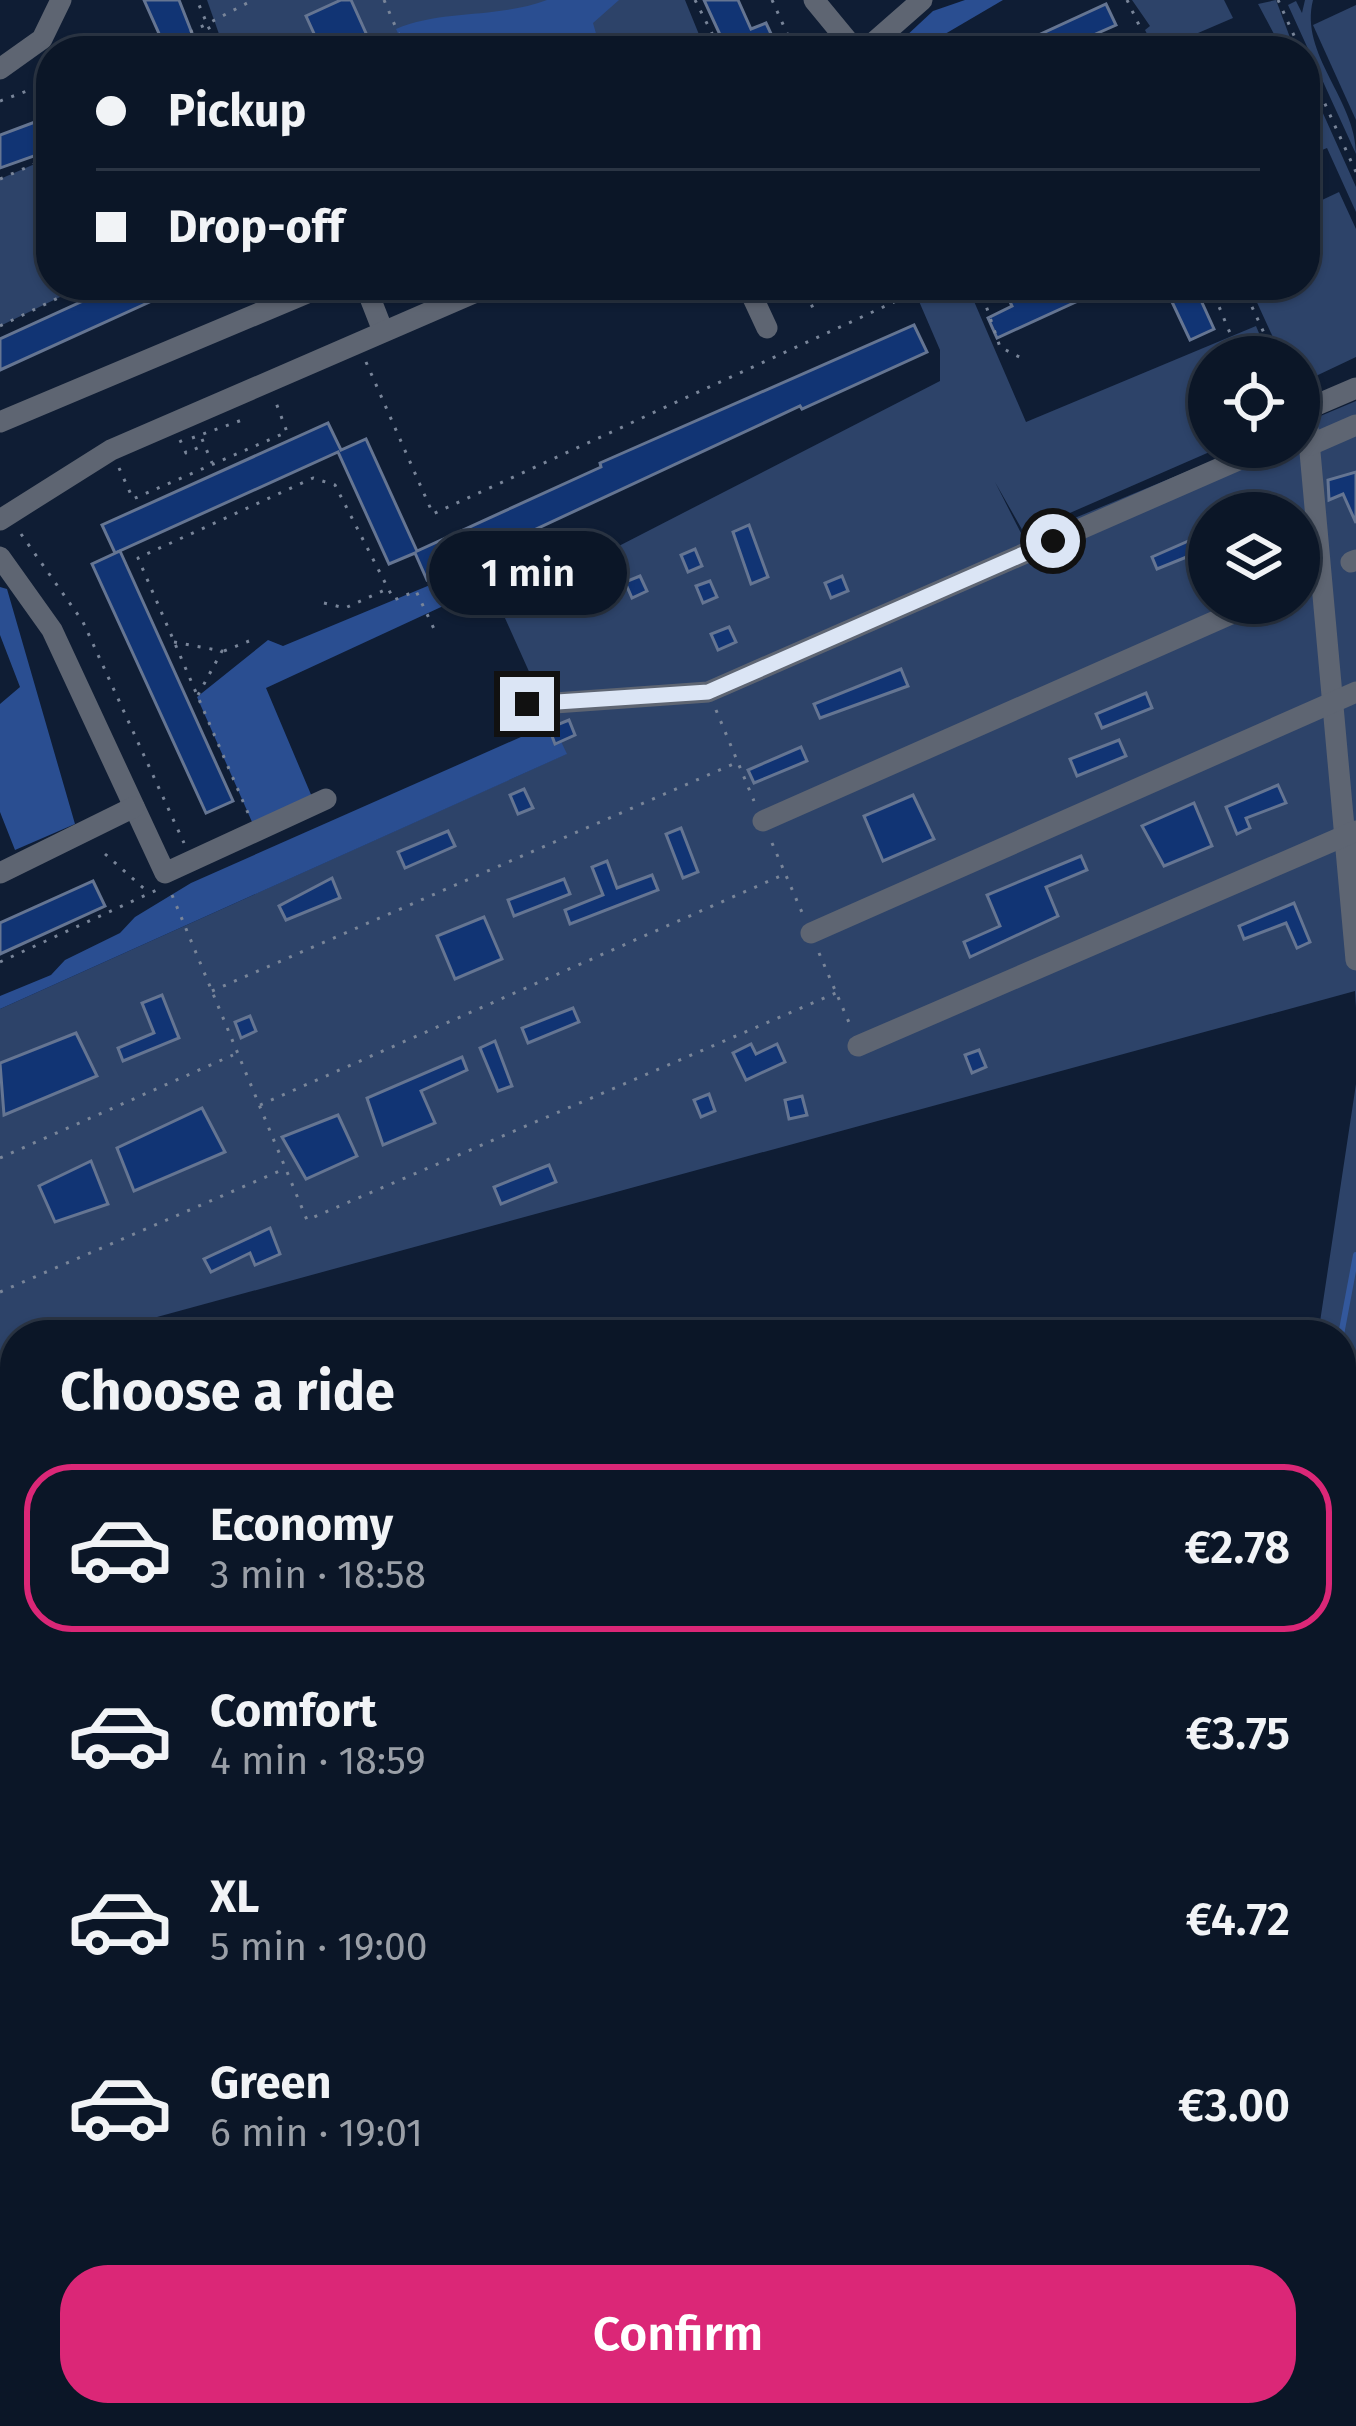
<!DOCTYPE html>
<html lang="en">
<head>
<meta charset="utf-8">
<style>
	:root { --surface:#0b1627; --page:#192333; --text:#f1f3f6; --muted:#9a9fa7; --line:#2b3544; --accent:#db2777 }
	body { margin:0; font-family:"Fira Sans",sans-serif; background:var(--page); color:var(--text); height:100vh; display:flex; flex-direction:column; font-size:45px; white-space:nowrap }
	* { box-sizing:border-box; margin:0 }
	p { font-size:39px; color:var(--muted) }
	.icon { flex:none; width:66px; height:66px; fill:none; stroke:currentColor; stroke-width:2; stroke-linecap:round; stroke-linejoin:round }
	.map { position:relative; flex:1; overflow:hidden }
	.details { position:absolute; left:0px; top:1320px; width:1356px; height:1107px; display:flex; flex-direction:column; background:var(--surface); border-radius:48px 48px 0 0; box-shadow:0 3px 9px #0004,0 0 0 3px var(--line) }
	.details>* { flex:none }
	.hud { position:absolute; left:36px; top:36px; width:1284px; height:264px; border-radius:48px; box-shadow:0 3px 9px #0004,0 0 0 3px var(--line); display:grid; align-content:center; height:264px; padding:0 60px; background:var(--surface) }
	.buttons { position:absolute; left:1188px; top:336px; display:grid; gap:24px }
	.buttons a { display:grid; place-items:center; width:132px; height:132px; border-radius:50%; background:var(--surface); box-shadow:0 3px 9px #0004,0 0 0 3px var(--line); font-size:60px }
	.end { position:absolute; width:54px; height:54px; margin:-27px; border:15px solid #dbe5f5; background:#111; box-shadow:0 0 0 6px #111 }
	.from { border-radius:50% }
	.bubble { position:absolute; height:84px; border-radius:42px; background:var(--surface); box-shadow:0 3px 9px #0004,0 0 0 3px var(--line); font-size:39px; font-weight:600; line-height:84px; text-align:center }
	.hud b { display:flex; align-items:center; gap:42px; height:114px; font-size:45px }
	.hud b+b { border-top:3px solid var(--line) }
	.hud i { width:30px; height:30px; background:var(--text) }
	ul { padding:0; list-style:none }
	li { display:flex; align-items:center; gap:36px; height:168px; margin:0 24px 18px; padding:0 36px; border:6px solid transparent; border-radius:48px }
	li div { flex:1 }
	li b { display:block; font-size:45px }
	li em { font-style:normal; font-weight:600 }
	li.current { border-color:var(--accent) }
	li>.icon { width:108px; height:108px; stroke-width:1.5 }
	h2 { padding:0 60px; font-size:54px; line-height:144px }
	.primary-button { display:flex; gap:24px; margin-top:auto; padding:24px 60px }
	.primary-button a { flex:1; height:138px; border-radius:48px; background:var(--accent); color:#fff; font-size:48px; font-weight:600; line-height:138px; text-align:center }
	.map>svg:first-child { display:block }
	.green { fill:#2d4369; fill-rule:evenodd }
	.forest { fill:#2a4e91 }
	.water { fill:#33589c }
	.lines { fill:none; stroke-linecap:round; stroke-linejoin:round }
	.stream { stroke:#33589c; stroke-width:6 }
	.building { fill:#113474; stroke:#657592; stroke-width:3 }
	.path { stroke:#798599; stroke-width:3; stroke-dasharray:3 9; stroke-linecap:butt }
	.minor { stroke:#5e6572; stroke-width:21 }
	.route { stroke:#dbe5f5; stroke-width:15 }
</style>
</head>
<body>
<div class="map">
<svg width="1356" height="2426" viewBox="0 0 1356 2426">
	<rect width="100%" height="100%" fill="#0f1d34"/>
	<g class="green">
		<polygon points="207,0 685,0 700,37 669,51 225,51"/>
		<polygon points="1132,0 1224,0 1233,18 1156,51 1145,30 1150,26"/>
		<polygon points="1276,0 1295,51 1283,51 1258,4"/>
		<path d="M 1305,0 L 1313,0 C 1299,54 1356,100 1356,154 L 1288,5 L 1296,1 L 1302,13 Z"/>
		<polygon points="1356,5 1356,120 1313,25"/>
		<polygon points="1305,73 1356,187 1356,212 1327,148 1305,157"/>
		<polygon points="51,157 51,285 85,285 0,326 0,179"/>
		<polygon points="1339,192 1356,229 1356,357 1299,384 1299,357 1282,357 1249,285 1305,285 1305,208"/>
		<path d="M 912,285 L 967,285 L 1026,422 L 1256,326 L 1269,357 L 1209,357 L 1209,447 L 1221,447 L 1024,533 L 995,482 L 1024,539 L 1246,447 L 1299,447 L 1299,425 L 1356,401 L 1356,1008 L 1355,991 L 91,1335 L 15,1335 L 15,1356 L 0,1360 L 0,1009 L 566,754 L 500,607 L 940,381 L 940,350 ZM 1209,513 L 1299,513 L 1299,603 L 1209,603 Z"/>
		<polygon points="1356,1084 1356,1351 1341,1419 1341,1335 1318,1335"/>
	</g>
	<g class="forest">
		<path d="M 547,0 L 619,0 L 593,23 L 601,51 L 406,51 L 396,29 C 443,9 496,19 547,0 Z"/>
		<polygon points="965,0 1003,0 916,51 890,51 933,11"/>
		<polygon points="471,568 480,589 266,688 315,804 256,831 197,697 268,640 283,646"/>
		<polygon points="0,587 7,589 75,824 15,850 0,812 0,704 20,687 0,635"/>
		<polygon points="547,712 567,754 0,1009 0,996 51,975 65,960 120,933 135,917 191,883 539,729 535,716"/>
	</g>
	<path class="water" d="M 1351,1533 L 1356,1534 L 1356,1591 L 1344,1587 C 1339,1565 1342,1552 1351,1533 Z"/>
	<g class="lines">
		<g class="stream">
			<polyline points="1341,1335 1356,1255"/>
			<polyline points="1232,2412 1233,2426"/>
		</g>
	</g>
	<g class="building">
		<polygon points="144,0 179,0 199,51 175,51 168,35 161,38"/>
		<polygon points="341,0 351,0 374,51 322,51 306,16"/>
		<polygon points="704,0 738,0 751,29 766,23 779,51 695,51 722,39"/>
		<polygon points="1106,4 1116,25 1089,37 1095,51 1072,51 1069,46 1004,51"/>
		<polygon points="51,116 51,150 0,168 0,135"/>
		<polygon points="118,285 187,285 0,370 0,339"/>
		<polygon points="1002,285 1032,285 1037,296 1059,285 1113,285 997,338 988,318 1012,306"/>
		<polygon points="1164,285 1194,285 1214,329 1190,340"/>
		<polygon points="914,325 927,352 802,409 800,406 427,580 415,553 389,564 338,452 115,553 102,525 328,423 341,450 366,439 417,551 601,467 600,463"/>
		<polygon points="1356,472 1356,523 1343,494 1329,500 1328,480"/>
		<polygon points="749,525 768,577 751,584 733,532"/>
		<polygon points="1209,532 1209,548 1157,569 1152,557"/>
		<polygon points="695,549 702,566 688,572 681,555"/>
		<polygon points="120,551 233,801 206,813 92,564"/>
		<polygon points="640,576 647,591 632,598 625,582"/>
		<polygon points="842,576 848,591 831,598 825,583"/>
		<polygon points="710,581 717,597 703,603 696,586"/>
		<polygon points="729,627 736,642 718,650 711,634"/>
		<polygon points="901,669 908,686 820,718 814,704"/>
		<polygon points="1146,693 1152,708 1102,728 1096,714"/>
		<polygon points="569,720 575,735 555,744 549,728"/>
		<polygon points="1119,740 1126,756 1077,776 1070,759"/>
		<polygon points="801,747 807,761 754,783 748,770"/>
		<polygon points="1278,785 1286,803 1246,818 1250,828 1237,834 1226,807"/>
		<polygon points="524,789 533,808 518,814 510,795"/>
		<polygon points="913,795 934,839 883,861 864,816"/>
		<polygon points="1194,803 1212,846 1164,866 1142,826"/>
		<polygon points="681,828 698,872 683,878 666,834"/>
		<polygon points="448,831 455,846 405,868 398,852"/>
		<polygon points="1081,856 1087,870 1046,887 1058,916 970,957 964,942 1000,926 987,895"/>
		<polygon points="607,861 617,888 652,875 658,890 570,924 565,910 603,895 592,867"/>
		<polygon points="332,878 340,898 286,920 279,906"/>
		<polygon points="564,879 570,894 514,916 508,900"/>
		<polygon points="93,881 105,906 0,954 0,923"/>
		<polygon points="1294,903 1310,942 1297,948 1286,923 1244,939 1239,926"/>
		<polygon points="484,917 502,959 455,979 437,936"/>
		<polygon points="162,995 179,1038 123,1061 118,1048 154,1033 142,1003"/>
		<polygon points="573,1008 579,1022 528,1043 522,1028"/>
		<polygon points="250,1016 256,1031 241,1038 235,1022"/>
		<polygon points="76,1033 97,1076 4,1115 0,1063"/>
		<polygon points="495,1041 512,1086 498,1091 480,1048"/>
		<polygon points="751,1044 756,1054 777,1044 785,1062 746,1080 733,1053"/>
		<polygon points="979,1050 986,1067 972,1073 965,1055"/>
		<polygon points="462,1057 467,1070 421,1091 435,1123 383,1145 367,1098"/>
		<polygon points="709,1094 715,1111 701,1117 694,1100"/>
		<polygon points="802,1096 807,1115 789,1119 785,1100"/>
		<polygon points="202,1108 225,1152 134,1191 117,1148"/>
		<polygon points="338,1115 357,1156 306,1179 282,1137"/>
		<polygon points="91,1161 108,1204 55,1222 39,1186"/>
		<polygon points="549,1165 556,1182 501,1204 494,1187"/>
		<polygon points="270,1228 280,1254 255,1265 250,1253 211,1272 204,1259"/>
	</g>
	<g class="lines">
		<g class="path">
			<polyline points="384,0 406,51"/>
			<polyline points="695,0 721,51"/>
			<polyline points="772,0 795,51"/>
			<polyline points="1127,0 1139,25 1135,51"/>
			<polyline points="1278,0 1301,51"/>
			<polyline points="190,32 207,24 197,0"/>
			<polyline points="74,40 99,51"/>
			<polyline points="142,51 170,40"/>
			<polyline points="220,51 207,24 253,0"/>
			<polyline points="640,51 679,34 712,37"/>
			<polyline points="1305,60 1356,172"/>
			<polyline points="0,101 51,82"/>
			<polyline points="0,179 51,157"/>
			<polyline points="979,285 1000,347 1025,360"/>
			<polyline points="1210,285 1240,357"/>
			<polyline points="1242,285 1275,357"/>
			<polyline points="806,294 813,308"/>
			<polyline points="392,298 424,285"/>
			<polyline points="0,326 85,285"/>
			<polyline points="366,362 433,514 916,292"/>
			<polyline points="192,438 242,420"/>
			<polyline points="202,439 212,463"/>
			<polyline points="180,440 186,453 204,445"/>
			<polyline points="119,468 133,499 287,432 275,400"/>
			<polyline points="21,534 83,622 184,843"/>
			<polyline points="324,603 345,608 387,589"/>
			<polyline points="174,642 222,651 198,695"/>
			<polyline points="224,651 249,641"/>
			<polyline points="716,710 754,801"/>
			<polyline points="248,813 138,558 313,478 335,485 394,600 416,591 436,633"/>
			<polyline points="772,843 804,917"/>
			<polyline points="105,854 148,892"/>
			<polyline points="172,895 307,1220 836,993"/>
			<polyline points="819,953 851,1027"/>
			<polyline points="0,962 157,890"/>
			<polyline points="212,991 738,762"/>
			<polyline points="260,1105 785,874"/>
			<polyline points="0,1158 233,1055"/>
			<polyline points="0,1292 282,1170"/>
		</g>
		<g class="minor">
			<polyline points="814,0 856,51"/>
			<polyline points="864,51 922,0"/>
			<polyline points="0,69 42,39 61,0"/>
			<polyline points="365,285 383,331"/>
			<polyline points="747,285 767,328"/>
			<polyline points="0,422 326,285"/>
			<polyline points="1308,430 1300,412 1356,388"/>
			<polyline points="1299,434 1308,430 1356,960"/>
			<polyline points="1310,445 1356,425"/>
			<polyline points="0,520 111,450 492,285"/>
			<polyline points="0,557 52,630 165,873 326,799"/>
			<polyline points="1351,562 1356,560"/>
			<polyline points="527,705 708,692 1268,447"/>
			<polyline points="763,821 1256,603"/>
			<polyline points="0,873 134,807"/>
			<polyline points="811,933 1356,692"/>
			<polyline points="858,1046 1356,831"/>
			<polyline points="0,1756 15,1809"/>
			<polyline points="0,2122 15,2175"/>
			<polyline points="0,2283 15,2279"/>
		</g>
	</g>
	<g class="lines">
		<polyline class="route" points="527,704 708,692 1053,541"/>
	</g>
</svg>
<div class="buttons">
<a><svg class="icon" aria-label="locate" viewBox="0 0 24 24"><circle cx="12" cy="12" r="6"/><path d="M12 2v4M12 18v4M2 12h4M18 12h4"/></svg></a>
<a><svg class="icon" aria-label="layers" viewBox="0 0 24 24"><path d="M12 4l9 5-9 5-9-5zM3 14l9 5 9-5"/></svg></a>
</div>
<i class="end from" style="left:1053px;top:541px"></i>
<i class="end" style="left:527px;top:704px"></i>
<div class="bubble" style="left:429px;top:531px;width:198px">1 min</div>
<div class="hud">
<b><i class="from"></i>Pickup</b>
<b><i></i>Drop-off</b>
</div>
<section class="details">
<h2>Choose a ride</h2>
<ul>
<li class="current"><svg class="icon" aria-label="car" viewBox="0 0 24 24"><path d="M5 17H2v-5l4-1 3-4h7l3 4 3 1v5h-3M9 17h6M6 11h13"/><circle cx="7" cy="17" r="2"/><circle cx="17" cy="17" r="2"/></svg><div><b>Economy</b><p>3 min · 18:58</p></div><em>€2.78</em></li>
<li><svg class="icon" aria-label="car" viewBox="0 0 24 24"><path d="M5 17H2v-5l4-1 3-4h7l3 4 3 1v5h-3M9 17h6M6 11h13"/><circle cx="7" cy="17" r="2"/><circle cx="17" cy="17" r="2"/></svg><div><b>Comfort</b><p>4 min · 18:59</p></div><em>€3.75</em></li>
<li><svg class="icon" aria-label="car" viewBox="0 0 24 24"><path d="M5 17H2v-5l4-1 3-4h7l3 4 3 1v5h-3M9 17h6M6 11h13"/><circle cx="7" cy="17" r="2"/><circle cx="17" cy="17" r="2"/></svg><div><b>XL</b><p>5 min · 19:00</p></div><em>€4.72</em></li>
<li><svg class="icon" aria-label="car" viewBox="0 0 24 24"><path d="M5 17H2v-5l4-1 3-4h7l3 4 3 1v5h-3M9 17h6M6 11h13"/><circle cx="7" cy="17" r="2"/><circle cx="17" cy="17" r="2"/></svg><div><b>Green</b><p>6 min · 19:01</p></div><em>€3.00</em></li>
</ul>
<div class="primary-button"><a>Confirm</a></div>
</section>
</div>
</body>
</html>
